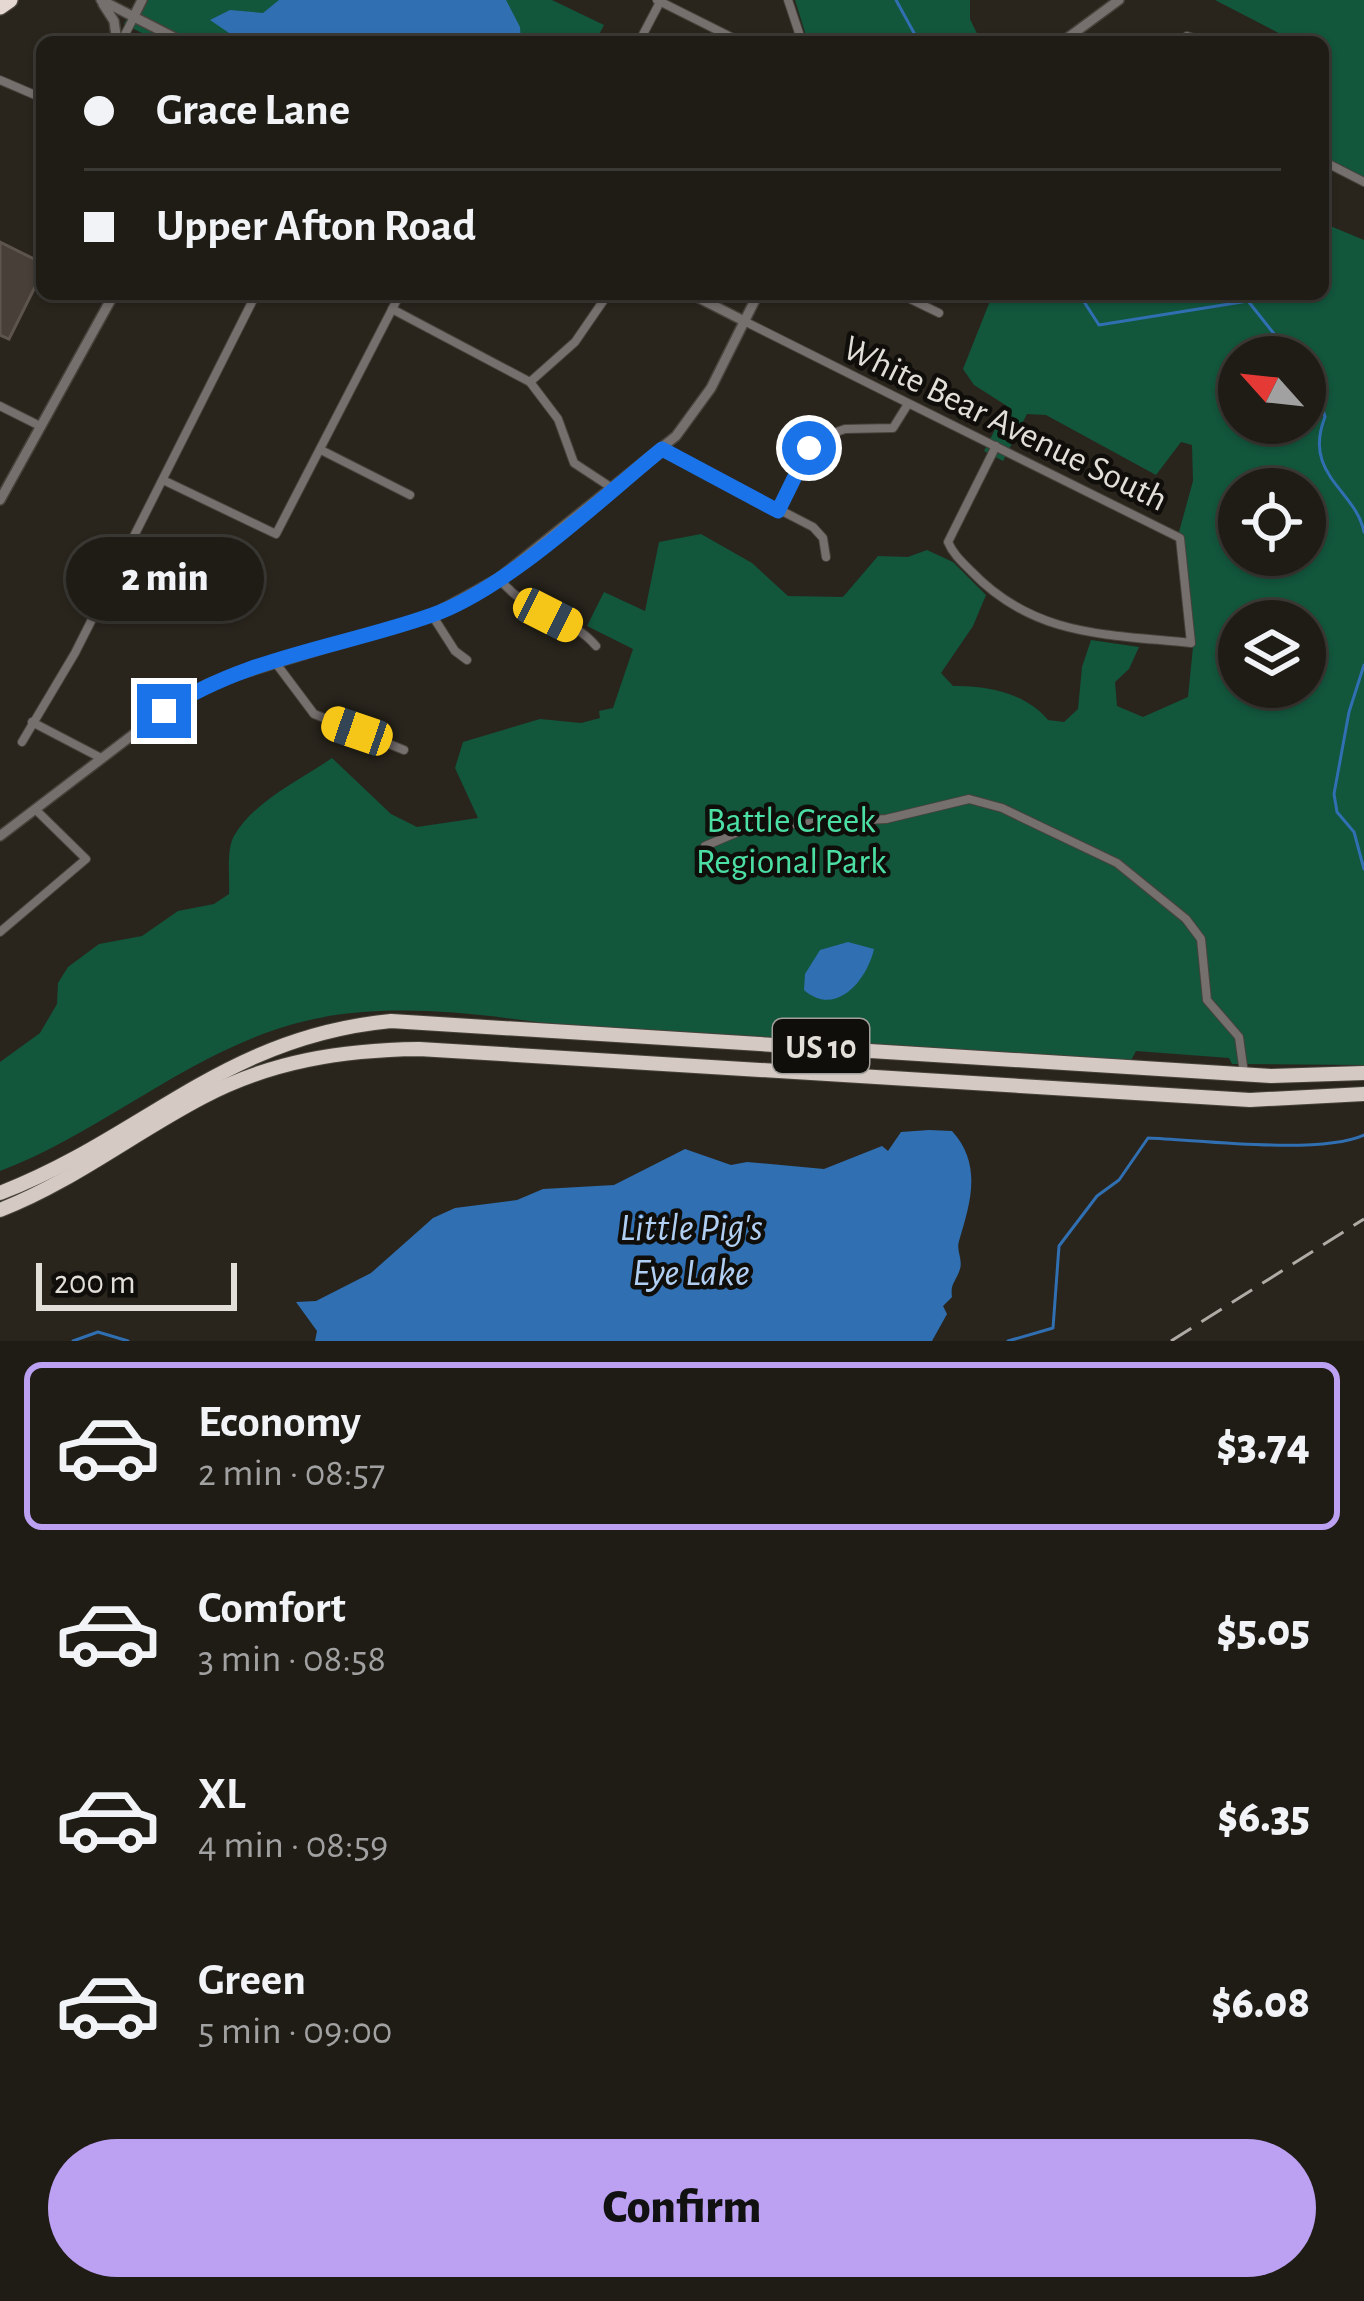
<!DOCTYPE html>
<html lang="en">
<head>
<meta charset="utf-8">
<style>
	:root { --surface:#1f1c16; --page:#27251f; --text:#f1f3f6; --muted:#a1a1a1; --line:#3c3a35; --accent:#bca0f2 }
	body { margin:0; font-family:"Alegreya Sans",sans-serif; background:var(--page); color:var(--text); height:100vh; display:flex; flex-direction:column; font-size:45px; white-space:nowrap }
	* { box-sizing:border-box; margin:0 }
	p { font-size:39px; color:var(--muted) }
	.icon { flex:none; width:66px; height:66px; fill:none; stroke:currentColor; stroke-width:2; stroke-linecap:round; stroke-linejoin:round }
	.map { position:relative; height:1341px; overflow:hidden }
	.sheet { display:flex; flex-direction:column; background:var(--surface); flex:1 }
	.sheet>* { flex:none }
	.guide { position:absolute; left:36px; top:36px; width:1293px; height:264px; border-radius:18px; box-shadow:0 3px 9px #0004,0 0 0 3px var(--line); display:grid; align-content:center; height:264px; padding:0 48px; background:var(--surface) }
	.needle { width:78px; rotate:297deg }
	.controls { position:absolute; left:1218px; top:336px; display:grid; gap:24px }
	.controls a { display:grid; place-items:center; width:108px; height:108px; border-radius:50%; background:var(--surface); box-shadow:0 3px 9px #0004,0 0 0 3px var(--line); font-size:60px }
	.scale { position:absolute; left:36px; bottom:30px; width:201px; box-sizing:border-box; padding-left:12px; border:6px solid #e2dfd9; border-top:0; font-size:33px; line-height:42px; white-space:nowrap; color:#e2dfd9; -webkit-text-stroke:9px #100e0b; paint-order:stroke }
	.end { position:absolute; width:54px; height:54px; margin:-27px; border:15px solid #1a73e8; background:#fff; box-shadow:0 0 0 6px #fff }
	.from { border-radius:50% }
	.bubble { position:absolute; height:84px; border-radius:42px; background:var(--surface); box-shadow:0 3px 9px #0004,0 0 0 3px var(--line); font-size:39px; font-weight:800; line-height:84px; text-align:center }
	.car { position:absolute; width:36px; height:72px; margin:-36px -18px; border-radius:15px; box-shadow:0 0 9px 3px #0007; background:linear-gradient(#f5c518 24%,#345 0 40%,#f5c518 0 76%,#345 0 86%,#f5c518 0) }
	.guide b { display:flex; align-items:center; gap:42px; height:114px; font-size:45px }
	.guide b+b { border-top:3px solid var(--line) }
	.guide i { width:30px; height:30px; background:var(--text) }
	ul { padding:21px 0 0; list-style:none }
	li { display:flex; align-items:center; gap:36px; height:168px; margin:0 24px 18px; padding:0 24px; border:6px solid transparent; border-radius:18px }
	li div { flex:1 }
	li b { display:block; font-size:45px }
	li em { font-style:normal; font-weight:800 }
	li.on { border-color:var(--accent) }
	li>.icon { width:108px; height:108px; stroke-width:1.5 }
	.primary-button { display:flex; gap:24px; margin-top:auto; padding:24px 48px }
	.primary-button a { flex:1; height:138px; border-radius:72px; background:var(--accent); color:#111; font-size:48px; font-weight:800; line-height:138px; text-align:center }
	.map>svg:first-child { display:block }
	.green { fill:#12563c; fill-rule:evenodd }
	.water { fill:#306fb1 }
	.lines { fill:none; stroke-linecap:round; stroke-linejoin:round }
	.stream { stroke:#306fb1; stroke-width:3 }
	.building { fill:#473f38; stroke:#5d554d; stroke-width:3 }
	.minor-casing { stroke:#47433b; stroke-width:10 }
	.tertiary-casing { stroke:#47433b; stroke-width:12 }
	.trunk-casing { stroke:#47433b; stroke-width:16 }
	.motorway-casing { stroke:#47433b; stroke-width:18 }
	.minor { stroke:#756f6e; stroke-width:8 }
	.tertiary { stroke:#756f6e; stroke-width:9 }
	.trunk { stroke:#d5c9c4; stroke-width:14 }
	.motorway { stroke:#e5d8d3; stroke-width:15 }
	.rail { stroke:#afaca6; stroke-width:3; stroke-dasharray:24 12; stroke-linecap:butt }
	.route { stroke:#1a73e8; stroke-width:15 }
	.labels { text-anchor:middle; stroke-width:9; stroke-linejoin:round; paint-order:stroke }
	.shield { fill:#100e0b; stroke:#a3a09b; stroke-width:3 }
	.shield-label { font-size:33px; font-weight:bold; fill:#e2dfd9 }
	.street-label { font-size:36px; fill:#e2dfd9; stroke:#100e0b }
	.park-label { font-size:36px; fill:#4bdfa4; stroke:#100e0b }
	.water-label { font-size:39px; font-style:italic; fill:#b0cff3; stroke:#100e0b }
</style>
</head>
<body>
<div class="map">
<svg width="1364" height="1341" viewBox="0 0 1364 1341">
	<rect width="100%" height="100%" fill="#29251d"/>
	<g class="green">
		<polygon points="137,0 552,0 604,25 595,42 160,42 124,24"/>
		<polygon points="795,0 970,0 970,19 981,42 808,42"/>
		<polygon points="1215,0 1364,0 1364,177 1323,157 1323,42 1296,42"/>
		<path d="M 1323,223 L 1364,240 L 1364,1065 L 1232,1064 L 1229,1058 L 1136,1051 L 1127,1068 C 967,1057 805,1051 645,1036 C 536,1025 410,994 301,1022 C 191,1050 105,1131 0,1171 L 0,1062 L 40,1033 L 57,1004 L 58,983 L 68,967 L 99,944 L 142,936 L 178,911 L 214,904 L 229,894 C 230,878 226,850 234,836 C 254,801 299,781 332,758 L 391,814 L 417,827 L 478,818 L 455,768 L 463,742 L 540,719 L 581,723 L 600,718 L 599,711 L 613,708 L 633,649 L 587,626 L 604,592 L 645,611 L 659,542 L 701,534 L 752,563 L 788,596 L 843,597 L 878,556 L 908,557 L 927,550 L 953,562 L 986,595 L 973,626 L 941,673 L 953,686 C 986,685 1026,693 1048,720 L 1064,722 L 1078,709 L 1082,667 L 1091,640 L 1139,647 L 1129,669 L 1115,682 L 1117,706 L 1143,717 L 1188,697 L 1193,647 L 1179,532 L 1193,481 L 1192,445 L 1181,442 L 1156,475 L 1046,415 L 1027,414 L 1003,461 L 984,451 L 1007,406 L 974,385 L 963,369 L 990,301 L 982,294 L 1323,294 ZM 1239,357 L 1305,357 L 1305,423 L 1239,423 ZM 1239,489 L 1305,489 L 1305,555 L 1239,555 ZM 1239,621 L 1305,621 L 1305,687 L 1239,687 Z"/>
	</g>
	<g class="water">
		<polygon points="279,0 506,0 520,27 521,42 267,42 232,35 210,20 230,10 263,13"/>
		<path d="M 848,942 L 874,949 C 867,980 836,1018 804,990 L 805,974 L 820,950 Z"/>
		<path d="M 929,1130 L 952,1131 C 983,1165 970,1204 959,1241 C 956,1251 963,1259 960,1269 C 956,1282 950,1283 952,1297 L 943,1306 L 947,1314 L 932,1341 L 315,1341 L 317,1331 L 296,1302 L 316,1301 L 371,1273 L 433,1218 L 455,1208 L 517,1200 L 543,1189 L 614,1185 L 685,1149 L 731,1165 L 747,1162 L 824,1169 L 882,1146 L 888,1151 L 901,1132 Z"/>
	</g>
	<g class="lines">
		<g class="stream">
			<polyline points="896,0 919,42"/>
			<polyline points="1079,294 1099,325 1248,301 1275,335 1283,357"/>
			<path d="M 1305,388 L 1320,399 L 1325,417 C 1302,475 1356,490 1364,532"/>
			<polyline points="1364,665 1349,712 1334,794 1337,812 1354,832 1364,869"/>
			<polyline points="73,1341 98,1332 128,1341"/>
			<path d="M 1008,1341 L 1053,1328 L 1059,1246 L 1097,1196 L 1119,1180 L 1148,1138 C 1202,1140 1319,1155 1364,1135"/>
		</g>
	</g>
	<polygon class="building" points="0,242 42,263 42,273 9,339 0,335"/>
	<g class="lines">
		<g class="minor-casing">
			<g id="minor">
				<polyline points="657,0 741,42"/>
				<polyline points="788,0 802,42"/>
				<polyline points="1187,36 1206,42"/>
				<polyline points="121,42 134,17"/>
				<polyline points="639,42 660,2"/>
				<polyline points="0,80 42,98"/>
				<polyline points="1323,161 1364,182"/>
				<polyline points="900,294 939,313"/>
				<polyline points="392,309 530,382 558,419 574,463 612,488"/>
				<path d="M 744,321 C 889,394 1035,466 1180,538 L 1191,643 C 1106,634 1034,637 971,571 C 962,562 953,554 948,542 L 996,446"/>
				<polyline points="530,382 575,342 608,294"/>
				<polyline points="0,406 38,425"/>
				<polyline points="662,449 813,527 823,538 826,557"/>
				<polyline points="321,450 410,495"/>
				<polyline points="163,480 276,534 400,294"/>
				<polyline points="778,511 806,455 822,437 845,429 893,428 908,404"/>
				<path d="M 499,578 C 523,612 570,615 596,646"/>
				<polyline points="432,615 455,651 467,660"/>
				<polyline points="275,662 314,714 404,750"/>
				<polyline points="32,722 101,758"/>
				<polyline points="22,742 75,653 256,294"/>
				<polyline points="705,846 752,826 886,819 969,799 1002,808 1117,863 1186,919 1201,939 1207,1000 1239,1037 1244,1073"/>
				<polyline points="0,932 86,859 35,809"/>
			</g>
		</g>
		<g class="tertiary-casing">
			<g id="tertiary">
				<polyline points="101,0 183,42"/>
				<polyline points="103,4 114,21 117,42"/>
				<polyline points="134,16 142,0"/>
				<polyline points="1062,42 1119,0"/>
				<polyline points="691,294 744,321"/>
				<polyline points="0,500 114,294"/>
				<polyline points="0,836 164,711 208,684 432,615 499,578 676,436 711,388 758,294"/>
			</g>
		</g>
		<g class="trunk-casing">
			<g id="trunk">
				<path d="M 0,1193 C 145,1137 223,1037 391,1021 L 1271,1076 L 1364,1073"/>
				<path d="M 0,1210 C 72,1182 134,1133 203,1097 C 271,1061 343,1050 419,1049 L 1250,1100 L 1364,1094"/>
			</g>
		</g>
		<g class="motorway-casing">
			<polyline id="motorway" points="0,7 10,0"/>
		</g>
		<use href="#minor" class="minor"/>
		<use href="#tertiary" class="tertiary"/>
		<use href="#trunk" class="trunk"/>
		<use href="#motorway" class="motorway"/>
		<polyline class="rail" points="1171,1341 1364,1219"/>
	</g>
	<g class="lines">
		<path class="route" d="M 164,711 C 244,657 342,647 432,615 C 508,588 598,501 662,449 L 778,511 L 809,448"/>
	</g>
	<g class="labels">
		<rect class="shield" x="773" y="1019" width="96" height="54" rx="9"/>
		<g class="shield-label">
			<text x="821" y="1058">US 10</text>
		</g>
		<g class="street-label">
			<text transform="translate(1006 422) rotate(26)" y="13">White Bear Avenue South</text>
		</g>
		<g class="park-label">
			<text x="791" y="832">Battle Creek<tspan x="791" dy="41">Regional Park</tspan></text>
		</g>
		<g class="water-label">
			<text x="691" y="1240">Little Pig's<tspan x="691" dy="45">Eye Lake</tspan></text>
		</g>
	</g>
</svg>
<div class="controls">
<a><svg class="needle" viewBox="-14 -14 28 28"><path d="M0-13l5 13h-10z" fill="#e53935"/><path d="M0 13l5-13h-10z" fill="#a1a1a1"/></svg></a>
<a><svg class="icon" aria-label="locate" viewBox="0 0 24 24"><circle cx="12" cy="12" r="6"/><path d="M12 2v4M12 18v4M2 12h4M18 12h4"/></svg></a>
<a><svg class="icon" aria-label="layers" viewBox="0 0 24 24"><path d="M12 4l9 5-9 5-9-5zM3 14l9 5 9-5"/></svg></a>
</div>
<div class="scale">200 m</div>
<i class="end from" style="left:809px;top:448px"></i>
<i class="end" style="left:164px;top:711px"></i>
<div class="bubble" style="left:66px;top:537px;width:198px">2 min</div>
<i class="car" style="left:548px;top:615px;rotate:117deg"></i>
<i class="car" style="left:357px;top:731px;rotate:289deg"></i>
<div class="guide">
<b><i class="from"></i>Grace Lane</b>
<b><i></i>Upper Afton Road</b>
</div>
</div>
<section class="sheet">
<ul>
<li class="on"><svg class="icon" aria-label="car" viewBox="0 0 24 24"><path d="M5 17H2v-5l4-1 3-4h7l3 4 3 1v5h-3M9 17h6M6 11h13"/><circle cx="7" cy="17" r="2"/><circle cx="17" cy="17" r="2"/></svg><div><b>Economy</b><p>2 min · 08:57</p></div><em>$3.74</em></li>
<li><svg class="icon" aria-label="car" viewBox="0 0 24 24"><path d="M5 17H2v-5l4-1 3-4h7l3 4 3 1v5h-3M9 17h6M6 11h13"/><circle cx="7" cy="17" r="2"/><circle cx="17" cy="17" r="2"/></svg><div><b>Comfort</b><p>3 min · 08:58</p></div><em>$5.05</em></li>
<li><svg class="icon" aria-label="car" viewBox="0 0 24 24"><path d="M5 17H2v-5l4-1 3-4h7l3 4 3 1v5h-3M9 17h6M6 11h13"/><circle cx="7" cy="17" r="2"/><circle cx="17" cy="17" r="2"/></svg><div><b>XL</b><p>4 min · 08:59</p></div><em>$6.35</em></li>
<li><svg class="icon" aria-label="car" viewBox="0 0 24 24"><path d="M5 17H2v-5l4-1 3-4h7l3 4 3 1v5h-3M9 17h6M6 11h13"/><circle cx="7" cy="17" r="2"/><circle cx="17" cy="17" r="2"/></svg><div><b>Green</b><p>5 min · 09:00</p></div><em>$6.08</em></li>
</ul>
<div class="primary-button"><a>Confirm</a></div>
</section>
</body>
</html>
